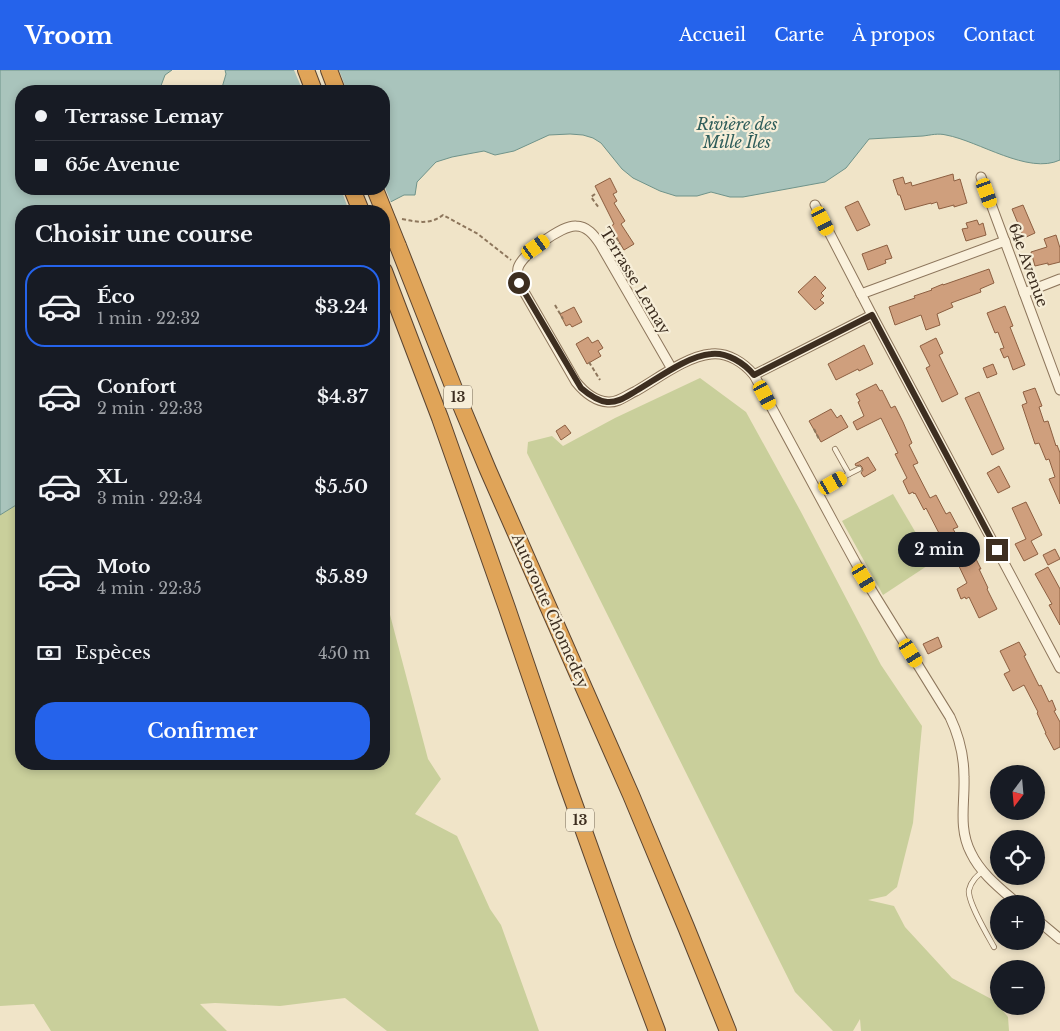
<!DOCTYPE html>
<html lang="fr">
<head>
<meta charset="utf-8">
<style>
	:root { --surface:#171b24; --page:#242831; --text:#f1f3f6; --muted:#9ea1a6; --line:#363941; --accent:#2563eb }
	body { margin:0; font-family:"Libre Baskerville",serif; background:var(--page); color:var(--text); height:100vh; display:flex; flex-direction:column; font-size:19px; white-space:nowrap }
	* { box-sizing:border-box; margin:0 }
	p { font-size:16px; color:var(--muted) }
	.icon { flex:none; width:28px; height:28px; fill:none; stroke:currentColor; stroke-width:2; stroke-linecap:round; stroke-linejoin:round }
	.map { position:relative; flex:1; overflow:hidden }
	.side { position:absolute; left:15px; top:135px; width:375px; height:565px; display:flex; flex-direction:column; background:var(--surface); border-radius:20px; box-shadow:0 2px 8px #0003 }
	.side>* { flex:none }
	.guide { position:absolute; left:15px; top:15px; width:375px; height:110px; border-radius:20px; box-shadow:0 2px 8px #0003; display:grid; align-content:center; height:110px; padding:0 20px; background:var(--surface) }
	.needle { width:32px; rotate:196deg }
	.tools { position:absolute; left:990px; top:695px; display:grid; gap:10px }
	.tools a { display:grid; place-items:center; width:55px; height:55px; border-radius:50%; background:var(--surface); box-shadow:0 2px 8px #0003; font-size:25px }
	.end { position:absolute; width:22px; height:22px; margin:-11px; border:6px solid #3d2e20; background:#fff; box-shadow:0 0 0 2px #fff }
	.from { border-radius:50% }
	.bubble { position:absolute; height:35px; border-radius:18px; background:var(--surface); box-shadow:0 2px 8px #0003; font-size:16px; font-weight:600; line-height:35px; text-align:center }
	.car { position:absolute; width:15px; height:30px; margin:-15px -8px; border-radius:6px; box-shadow:0 0 4px 1px #0007; background:linear-gradient(#f5c518 24%,#345 0 40%,#f5c518 0 76%,#345 0 86%,#f5c518 0) }
	.guide b { display:flex; align-items:center; gap:18px; height:48px; font-size:19px }
	.guide b+b { border-top:1px solid var(--line) }
	.guide i { width:12px; height:12px; background:var(--text) }
	ul { padding:0; list-style:none }
	li { display:flex; align-items:center; gap:15px; height:82px; margin:0 10px 8px; padding:0 10px; border:2px solid transparent; border-radius:20px }
	li div { flex:1 }
	li b { display:block; font-size:19px }
	li em { font-style:normal; font-weight:600 }
	li.current { border-color:var(--accent) }
	li>.icon { width:45px; height:45px; stroke-width:1.5 }
	h2 { padding:0 20px; font-size:22px; line-height:60px }
	.pay { display:flex; align-items:center; gap:12px; height:55px; padding:0 20px; font-size:19px }
	.pay p { margin-inline-start:auto }
	.cta { display:flex; gap:10px; margin-top:auto; padding:10px 20px }
	.cta a { flex:1; height:58px; border-radius:20px; background:var(--accent); color:#fff; font-size:20px; font-weight:600; line-height:58px; text-align:center }
	header { display:flex; align-items:center; gap:30px; box-sizing:border-box; height:70px; padding:0 25px; background:var(--accent); color:#fff }
	header strong { font-size:24px }
	nav { display:flex; gap:28px; margin-inline-start:auto; font-size:18px }
	.map>svg:first-child { display:block }
	.green { fill:#c9cf9b }
	.water { fill:#a9c4bc; stroke:#6f938a }
	.pier { fill:#f0e4c8 }
	.building { fill:#cf9f7d; stroke:#8d5f41 }
	.lines { fill:none; stroke-linecap:round; stroke-linejoin:round }
	.service-casing { stroke:#8d765c; stroke-width:6 }
	.minor-casing { stroke:#8d765c; stroke-width:11 }
	.motorway-casing { stroke:#5b4430; stroke-width:18 }
	.path { stroke:#8d765c; stroke-width:2; stroke-dasharray:4 2.5; stroke-linecap:butt }
	.service { stroke:#faf1dc; stroke-width:4.5 }
	.minor { stroke:#faf1dc; stroke-width:9 }
	.motorway { stroke:#e0a458; stroke-width:16 }
	.motorway-bridge-casing { stroke:#5b4430; stroke-width:18; stroke-linecap:butt }
	.motorway-bridge { stroke:#e0a458; stroke-width:16 }
	.route { stroke:#3d2e20; stroke-width:6 }
	.labels { text-anchor:middle; stroke-width:4.5; stroke-linejoin:round; paint-order:stroke }
	.shield { fill:#f7eed8; stroke:#756857; stroke-width:1 }
	.shield-label { font-size:14px; font-weight:bold; fill:#3d2e20 }
	.street-label { font-size:15px; fill:#3d2e20; stroke:#f7eed8 }
	.water-label { font-size:16px; font-style:italic; fill:#2f5d5a; stroke:#f7eed8 }
</style>
</head>
<body>
<header>
<strong>Vroom</strong>
<nav><a>Accueil</a><a>Carte</a><a>À propos</a><a>Contact</a></nav>
</header>
<div class="map">
<svg width="1060" height="961" viewBox="0 0 1060 961">
	<rect width="100%" height="100%" fill="#f0e4c8"/>
	<g class="green">
		<polygon points="700,308 746,342 801,442 881,595 922,656 913,753 897,817 886,826 868,830 894,836 905,857 952,908 995,931 1008,947 1009,961 861,961 860,949 853,961 833,961 795,922 527,383 528,372 552,366 563,376 615,348"/>
		<polygon points="893,424 933,492 883,525 842,451"/>
		<polygon points="21,432 21,694 384,694 384,522 428,689 441,709 415,744 457,766 490,839 501,855 539,961 387,961 345,928 280,936 215,933 200,934 227,961 51,961 34,934 0,936 0,445"/>
	</g>
	<path class="water" d="M 0,0 L 172,0 L 165,5 L 159,21 L 21,21 L 21,119 L 384,119 L 384,21 L 221,21 L 226,4 L 225,0 L 1060,0 L 1060,90 C 1028,105 979,71 946,65 C 938,63 931,65 923,66 C 905,67 887,68 869,69 L 846,98 L 825,112 L 743,127 L 730,127 L 711,122 L 697,126 L 676,126 L 660,121 L 633,108 L 622,99 L 601,73 L 593,68 L 583,65 L 570,64 L 549,65 L 514,81 L 495,85 L 484,81 L 473,83 L 452,87 L 436,92 L 417,112 L 415,125 L 404,125 L 373,141 L 21,141 L 21,432 L 0,445 Z"/>
	<g class="pier">
		<polygon points="294,0 339,0 347,21 303,21"/>
		<polygon points="384,115 392,135 379,141 349,141 341,119 384,119"/>
	</g>
	<g class="building">
		<polygon points="953,104 954,111 960,109 967,133 954,137 954,135 939,139 937,132 931,134 931,133 905,140 900,125 898,125 893,110 903,107 905,114 911,112 912,116"/>
		<polygon points="610,108 617,122 613,124 617,131 614,133 625,151 621,154 634,174 624,180 610,157 614,154 595,116"/>
		<polygon points="858,131 870,155 857,161 845,137"/>
		<polygon points="1023,135 1035,163 1024,168 1012,139"/>
		<polygon points="977,150 979,155 983,153 986,165 966,171 962,159 968,158 966,153"/>
		<polygon points="1056,165 1060,178 1060,192 1048,195 1048,193 1035,196 1031,182 1047,177 1044,169"/>
		<polygon points="887,175 892,188 885,190 886,193 868,200 862,184"/>
		<polygon points="989,199 994,213 980,219 981,222 951,233 953,237 937,244 940,255 926,260 921,245 895,255 889,237 915,228 914,226 932,220 931,219 943,214 943,215"/>
		<polygon points="815,206 826,218 821,223 824,226 820,230 824,233 815,240 798,222"/>
		<polygon points="1005,236 1013,256 1010,257 1025,295 1013,300 1008,286 1004,288 1000,279 1004,278 998,262 995,263 987,243"/>
		<polygon points="574,237 582,252 572,257 570,254 566,256 560,244"/>
		<polygon points="588,267 592,273 598,270 603,278 598,281 601,286 587,294 576,274"/>
		<polygon points="936,268 943,283 939,285 958,324 942,332 926,298 930,296 920,276"/>
		<polygon points="864,275 873,294 859,301 858,299 836,310 828,294"/>
		<polygon points="993,294 997,304 987,308 983,298"/>
		<polygon points="876,314 880,321 882,320 891,338 895,336 903,352 912,373 909,375 918,393 913,395 930,428 936,425 946,444 950,442 958,457 953,459 969,485 973,483 981,499 979,499 988,518 987,519 997,539 979,548 969,527 966,529 965,527 961,529 957,519 967,513 957,492 941,467 926,438 924,440 915,423 914,424 913,422 909,424 903,411 907,408 895,384 898,383 881,348 857,360 853,352 864,346 858,332 860,331 856,324"/>
		<polygon points="1035,318 1042,336 1039,337 1044,352 1048,351 1056,376 1057,375 1060,383 1060,434 1049,409 1055,407 1049,389 1046,390 1039,373 1035,374 1022,335 1027,333 1023,322"/>
		<polygon points="979,322 1004,379 992,385 965,328"/>
		<polygon points="831,339 837,348 841,345 848,357 821,372 809,351"/>
		<polygon points="565,355 571,363 561,370 556,361"/>
		<polygon points="868,387 876,400 864,407 861,403 863,400 862,397 860,395 856,396 855,394"/>
		<polygon points="999,396 1010,417 998,423 987,403"/>
		<polygon points="1026,432 1042,465 1031,471 1038,484 1024,491 1015,474 1026,469 1012,438"/>
		<polygon points="1055,479 1060,489 1048,495 1043,485"/>
		<polygon points="1048,497 1060,519 1060,555 1049,535 1052,534 1035,504"/>
		<polygon points="938,567 942,577 928,584 923,574"/>
		<polygon points="1019,572 1026,585 1024,586 1039,616 1041,615 1049,632 1052,630 1056,640 1054,641 1060,652 1060,677 1054,680 1045,663 1046,663 1037,643 1038,642 1024,615 1013,621 1004,604 1010,601 1000,581"/>
	</g>
	<g class="lines">
		<g class="service-casing">
			<g id="service">
				<polyline points="849,404 859,399"/>
				<polyline points="817,422 849,404 835,379"/>
				<path d="M 983,801 C 977,806 971,811 969,820 C 967,831 988,866 994,877"/>
			</g>
		</g>
		<g class="minor-casing">
			<g id="minor">
				<polyline points="981,107 1060,320"/>
				<polyline points="815,135 872,245 1060,598"/>
				<polyline points="1024,223 1060,209"/>
				<polyline points="861,224 1005,171"/>
				<path d="M 672,299 L 600,174 C 594,165 587,156 576,156 C 562,155 522,184 518,198 C 517,203 518,208 519,213 L 576,312 C 584,322 594,331 608,332 C 618,333 627,325 636,321 C 657,309 687,286 711,284 C 728,282 744,293 754,305 L 835,455 L 864,508 L 950,647 C 959,666 964,686 964,707 C 965,733 958,758 971,783 C 981,804 1001,819 1018,834"/>
				<polyline points="754,305 872,245"/>
				<polyline points="1036,849 1060,869"/>
			</g>
		</g>
		<g class="motorway-casing">
			<g id="motorway">
				<polyline points="306,0 314,21"/>
				<polyline points="329,0 337,21"/>
				<polyline points="352,119 361,141"/>
				<polyline points="398,176 455,321 488,400 631,725 686,857 728,961"/>
				<polyline points="384,201 440,348 507,538 566,711 624,873 657,961"/>
			</g>
		</g>
		<g class="path">
			<polyline points="595,124 591,127 599,138"/>
			<path d="M 402,149 C 417,152 430,155 443,145 L 478,164 L 511,190"/>
			<polyline points="616,167 620,174"/>
			<polyline points="555,235 563,249"/>
			<polyline points="589,292 600,310"/>
			<polyline points="814,359 819,369"/>
		</g>
		<use href="#service" class="service"/>
		<use href="#minor" class="minor"/>
		<use href="#motorway" class="motorway"/>
		<g class="motorway-bridge-casing">
			<polyline id="motorway-bridge" points="375,119 398,176"/>
		</g>
		<use href="#motorway-bridge" class="motorway-bridge"/>
	</g>
	<g class="lines">
		<path class="route" d="M 519,213 L 581,318 C 588,324 597,331 607,332 C 618,333 627,326 636,321 C 657,309 687,286 711,284 C 727,282 744,293 754,305 L 872,245 L 997,480"/>
	</g>
	<g class="labels">
		<g class="shield">
			<rect x="444" y="315.5" width="28" height="23" rx="4"/>
			<rect x="566" y="738.5" width="28" height="23" rx="4"/>
		</g>
		<g class="shield-label">
			<text x="458" y="332">13</text>
			<text x="580" y="755">13</text>
		</g>
		<g class="street-label">
			<text transform="translate(1028 195) rotate(70)" y="5">64e Avenue</text>
			<text transform="translate(635 211) rotate(59)" y="5">Terrasse Lemay</text>
			<text transform="translate(550 541) rotate(66)" y="5">Autoroute Chomedey</text>
		</g>
		<g class="water-label">
			<text x="737" y="60">Rivière des<tspan x="737" dy="18">Mille Îles</tspan></text>
		</g>
	</g>
</svg>
<div class="tools">
<a><svg class="needle" viewBox="-14 -14 28 28"><path d="M0-13l5 13h-10z" fill="#e53935"/><path d="M0 13l5-13h-10z" fill="#9ea1a6"/></svg></a>
<a><svg class="icon" aria-label="locate" viewBox="0 0 24 24"><circle cx="12" cy="12" r="6"/><path d="M12 2v4M12 18v4M2 12h4M18 12h4"/></svg></a>
<a>+</a>
<a>−</a>
</div>
<i class="end from" style="left:519px;top:213px"></i>
<i class="end" style="left:997px;top:480px"></i>
<div class="bubble" style="left:898px;top:462px;width:82px">2 min</div>
<i class="car" style="left:987px;top:123px;rotate:160deg"></i>
<i class="car" style="left:823px;top:151px;rotate:153deg"></i>
<i class="car" style="left:536px;top:177px;rotate:55deg"></i>
<i class="car" style="left:765px;top:325px;rotate:152deg"></i>
<i class="car" style="left:833px;top:413px;rotate:60deg"></i>
<i class="car" style="left:864px;top:508px;rotate:149deg"></i>
<i class="car" style="left:911px;top:583px;rotate:148deg"></i>
<div class="guide">
<b><i class="from"></i>Terrasse Lemay</b>
<b><i></i>65e Avenue</b>
</div>
<section class="side">
<h2>Choisir une course</h2>
<ul>
<li class="current"><svg class="icon" aria-label="car" viewBox="0 0 24 24"><path d="M5 17H2v-5l4-1 3-4h7l3 4 3 1v5h-3M9 17h6M6 11h13"/><circle cx="7" cy="17" r="2"/><circle cx="17" cy="17" r="2"/></svg><div><b>Éco</b><p>1 min · 22:32</p></div><em>$3.24</em></li>
<li><svg class="icon" aria-label="car" viewBox="0 0 24 24"><path d="M5 17H2v-5l4-1 3-4h7l3 4 3 1v5h-3M9 17h6M6 11h13"/><circle cx="7" cy="17" r="2"/><circle cx="17" cy="17" r="2"/></svg><div><b>Confort</b><p>2 min · 22:33</p></div><em>$4.37</em></li>
<li><svg class="icon" aria-label="car" viewBox="0 0 24 24"><path d="M5 17H2v-5l4-1 3-4h7l3 4 3 1v5h-3M9 17h6M6 11h13"/><circle cx="7" cy="17" r="2"/><circle cx="17" cy="17" r="2"/></svg><div><b>XL</b><p>3 min · 22:34</p></div><em>$5.50</em></li>
<li><svg class="icon" aria-label="car" viewBox="0 0 24 24"><path d="M5 17H2v-5l4-1 3-4h7l3 4 3 1v5h-3M9 17h6M6 11h13"/><circle cx="7" cy="17" r="2"/><circle cx="17" cy="17" r="2"/></svg><div><b>Moto</b><p>4 min · 22:35</p></div><em>$5.89</em></li>
</ul>
<div class="pay"><svg class="icon" aria-label="cash" viewBox="0 0 24 24"><path d="M3 7h18v10H3z"/><circle cx="12" cy="12" r="2"/></svg>Espèces<p>450 m</p></div>
<div class="cta"><a>Confirmer</a></div>
</section>
</div>
</body>
</html>
